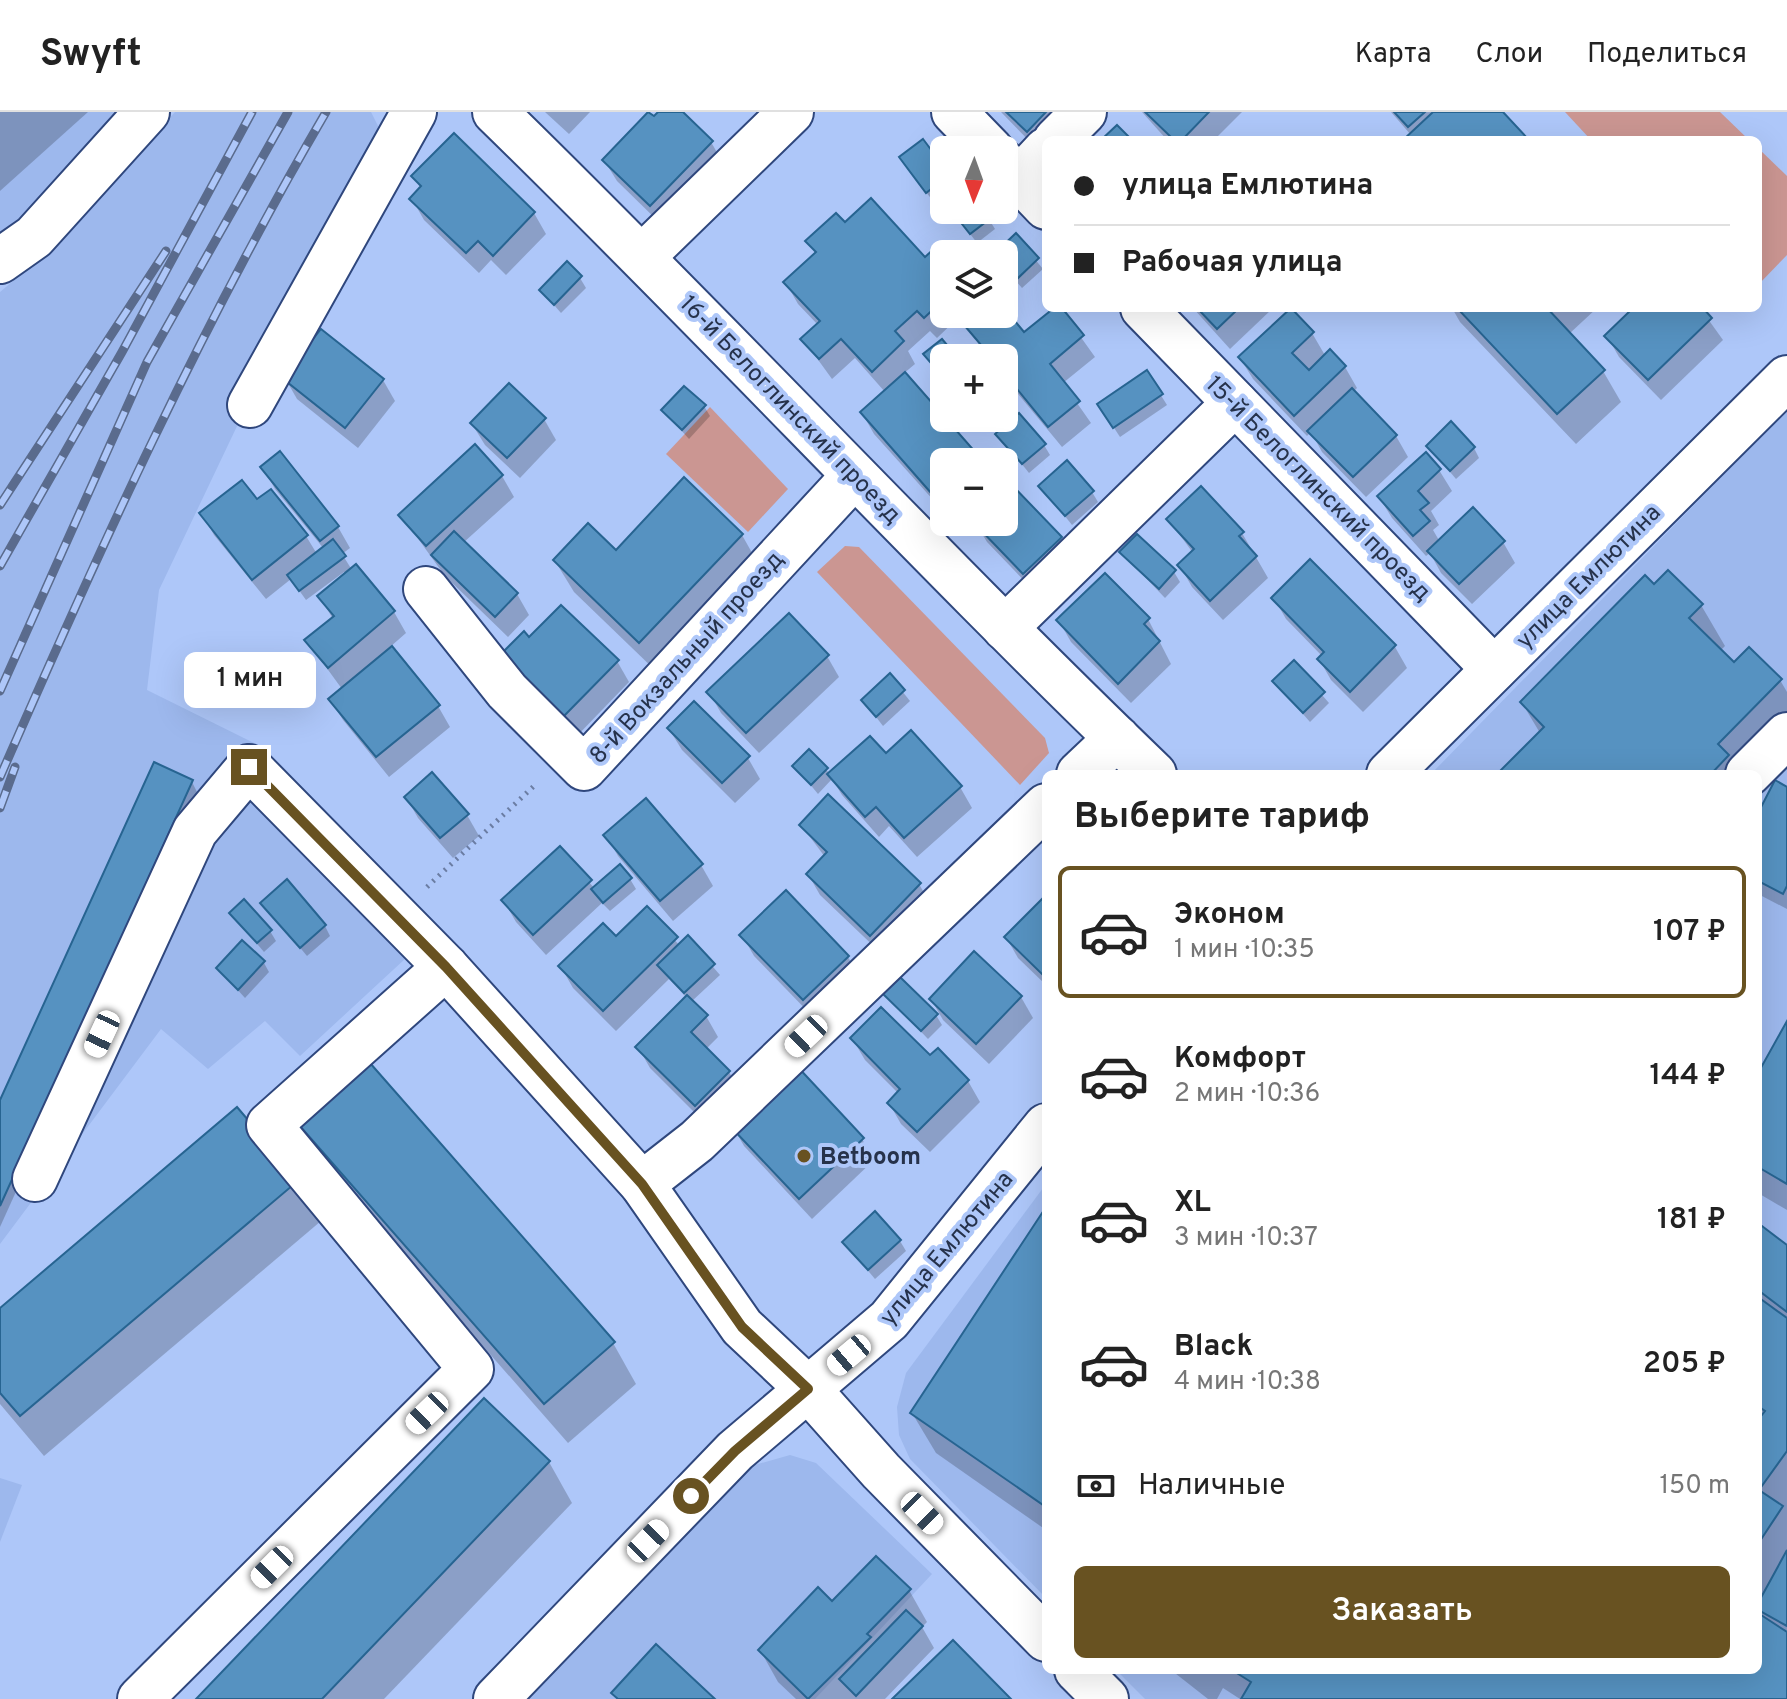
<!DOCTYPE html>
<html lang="ru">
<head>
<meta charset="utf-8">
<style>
	:root { --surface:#fff; --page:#f6f6f6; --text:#222; --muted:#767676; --line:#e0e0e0; --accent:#685221 }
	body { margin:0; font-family:Overpass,sans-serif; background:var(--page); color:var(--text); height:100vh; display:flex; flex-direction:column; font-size:30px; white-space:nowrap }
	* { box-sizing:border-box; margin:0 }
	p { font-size:26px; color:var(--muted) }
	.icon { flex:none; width:44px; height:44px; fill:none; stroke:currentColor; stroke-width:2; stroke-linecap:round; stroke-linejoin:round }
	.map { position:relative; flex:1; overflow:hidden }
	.drawer { position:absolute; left:1042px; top:658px; width:720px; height:904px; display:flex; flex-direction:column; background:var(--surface); border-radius:12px; box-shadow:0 8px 32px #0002 }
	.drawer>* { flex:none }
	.hud { position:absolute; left:1042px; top:24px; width:720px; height:176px; border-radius:12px; box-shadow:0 8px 32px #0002; display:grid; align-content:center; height:176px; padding:0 32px; background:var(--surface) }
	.needle { width:52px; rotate:181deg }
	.controls { position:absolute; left:930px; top:24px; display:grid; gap:16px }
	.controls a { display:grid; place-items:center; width:88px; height:88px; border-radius:12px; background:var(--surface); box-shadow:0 8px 32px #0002; font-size:40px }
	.end { position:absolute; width:36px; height:36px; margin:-18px; border:10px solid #685221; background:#fff; box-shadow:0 0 0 4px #fff }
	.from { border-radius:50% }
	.bubble { position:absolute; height:56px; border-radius:12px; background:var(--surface); box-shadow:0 8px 32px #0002; font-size:26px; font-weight:600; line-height:56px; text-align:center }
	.car { position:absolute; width:24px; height:48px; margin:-24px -12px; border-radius:10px; box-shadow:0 0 6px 2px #0007; background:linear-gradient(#fff 24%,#345 0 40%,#fff 0 76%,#345 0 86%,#fff 0) }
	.hud b { display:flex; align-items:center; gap:28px; height:76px; font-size:30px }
	.hud b+b { border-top:2px solid var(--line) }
	.hud i { width:20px; height:20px; background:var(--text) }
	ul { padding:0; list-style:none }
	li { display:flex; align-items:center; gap:24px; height:132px; margin:0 16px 12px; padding:0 16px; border:4px solid transparent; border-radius:12px }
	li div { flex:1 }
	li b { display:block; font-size:30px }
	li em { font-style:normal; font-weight:600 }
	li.on { border-color:var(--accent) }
	li>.icon { width:72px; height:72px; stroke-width:1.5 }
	h2 { padding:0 32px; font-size:36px; line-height:96px }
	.pay { display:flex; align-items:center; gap:20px; height:88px; padding:0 32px; font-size:30px }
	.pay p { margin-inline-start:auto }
	.action { display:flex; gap:16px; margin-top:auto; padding:16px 32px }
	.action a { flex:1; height:92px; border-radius:12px; background:var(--accent); color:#fff; font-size:32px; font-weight:600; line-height:92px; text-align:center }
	header { display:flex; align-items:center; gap:48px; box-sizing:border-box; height:112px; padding:0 40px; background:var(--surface); border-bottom:2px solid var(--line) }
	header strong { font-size:38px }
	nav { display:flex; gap:44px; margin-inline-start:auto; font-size:28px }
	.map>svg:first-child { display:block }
	.built { fill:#9db8ed }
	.green { fill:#cb9692 }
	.shadow { fill:#0003 }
	.building { fill:#5692c1; stroke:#276491; stroke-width:2 }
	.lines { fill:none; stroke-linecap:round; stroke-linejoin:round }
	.minor-casing { stroke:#2f477d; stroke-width:48 }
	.major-casing { stroke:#2f477d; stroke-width:48 }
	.path { stroke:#6b7da3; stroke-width:5; stroke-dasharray:2 6; stroke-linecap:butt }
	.minor { stroke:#fff; stroke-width:44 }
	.major { stroke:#fff; stroke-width:44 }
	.rail-casing { stroke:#5a6b8d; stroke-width:9 }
	.rail { stroke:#aec7f9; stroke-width:6; stroke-dasharray:18; stroke-linecap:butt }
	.route { stroke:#685221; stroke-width:10 }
	.poi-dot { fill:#685221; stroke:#aec7f9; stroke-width:3 }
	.labels { text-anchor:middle; stroke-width:8; stroke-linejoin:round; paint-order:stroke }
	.street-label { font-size:24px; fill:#26324b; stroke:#aec7f9 }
	.poi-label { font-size:24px; font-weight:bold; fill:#26324b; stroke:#aec7f9; text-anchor:start }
</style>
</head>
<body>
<header>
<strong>Swyft</strong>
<nav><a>Карта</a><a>Слои</a><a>Поделиться</a></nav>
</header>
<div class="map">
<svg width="1787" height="1587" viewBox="0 0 1787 1587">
	<rect width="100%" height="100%" fill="#aec7f9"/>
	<g class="built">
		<polygon points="0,0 123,0 23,106 0,120"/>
		<polygon points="175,0 371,0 379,16 159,478 147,578 270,639 246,677 406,846 300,944 265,909 208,957 161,917 0,1132 0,180 44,143"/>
		<polygon points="1787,298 1787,1587 1145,1587 1116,1558 1758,1558 1758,662 1431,662"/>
		<polygon points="1046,1072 1046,1486 910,1347 899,1323 897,1295 906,1261"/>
		<polygon points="790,1343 816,1351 932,1462 815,1587 528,1587 751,1354"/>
		<polygon points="0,1366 22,1373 0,1430"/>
	</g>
	<g class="green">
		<polygon points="1565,0 1720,0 1749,28 1591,28"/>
		<polygon points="1758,36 1787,64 1787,143 1758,173"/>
		<polygon points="710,295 788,377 748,420 666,342"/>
		<polygon points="845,434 859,435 1045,626 1049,641 1020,673 817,460"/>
	</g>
	<g class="shadow">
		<polygon points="0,0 88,0 0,79"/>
		<polygon points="545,0 590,0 569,22"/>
		<polygon points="660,0 680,0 711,30 723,51 663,114 617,69 604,48"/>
		<polygon points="1001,0 1078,0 1040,40"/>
		<polygon points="1142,0 1242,0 1214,28 1167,28"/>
		<polygon points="1391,0 1500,0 1526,28 1406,28 1411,23"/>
		<polygon points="907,56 944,58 944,87 942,83 933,89"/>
		<polygon points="414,65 534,101 546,122 506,163 491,148 479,161 424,108 412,87 421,77"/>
		<polygon points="952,98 983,98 995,117 977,131"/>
		<polygon points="845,113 925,148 944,146 944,202 1004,202 1004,199 1024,223 1060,196 1095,245 1063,271 1091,311 1062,335 1004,265 1004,246 989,246 960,204 937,226 930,219 908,239 915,252 903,262 982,350 944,350 944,400 874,322 862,301 885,280 855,246 832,267 803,227 818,213 798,192 786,171 816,143 808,129"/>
		<polygon points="1016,124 1043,157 1022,176 1004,156 1004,142 997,142"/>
		<polygon points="580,166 586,176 561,201 541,178"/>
		<polygon points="1193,196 1273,196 1230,237"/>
		<polygon points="1452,196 1597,196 1569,222 1603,259 1621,290 1576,332 1460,210"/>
		<polygon points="1636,196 1700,196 1723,228 1661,288 1619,245 1607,224"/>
		<polygon points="1312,221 1326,245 1345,255 1357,276 1353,280 1396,324 1408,345 1366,385 1322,340 1311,320 1307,324 1253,267 1240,246"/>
		<polygon points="1147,261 1167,293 1120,325 1105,302"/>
		<polygon points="285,266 383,268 395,289 358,336 297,287"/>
		<polygon points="704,294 710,304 689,327 663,298"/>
		<polygon points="544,307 556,328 520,366 485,333 472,312"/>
		<polygon points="998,322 1044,333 1050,343 1029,361"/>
		<polygon points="1428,334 1474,336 1479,346 1456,367"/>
		<polygon points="263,356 338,415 350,436 342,442 352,458 355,454 394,500 406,521 390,535 438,594 450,615 389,665 343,608 330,587 342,577 307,529 333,507 320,485 346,462 344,460 306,488 291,467 266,487 214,423 202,402 257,390 306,424 317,442 324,437 275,377"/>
		<polygon points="1439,358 1452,379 1431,399 1439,413 1433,418 1440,430 1503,430 1515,451 1472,492 1441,461 1430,441 1426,444 1392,406 1379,385"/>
		<polygon points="502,364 514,385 463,431 517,482 529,503 508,525 445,464 401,403"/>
		<polygon points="1041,374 1092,380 1098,390 1072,413"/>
		<polygon points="1004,381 1061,426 1073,447 1037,482 987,430 975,410 1004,410"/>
		<polygon points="1169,408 1242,421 1268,466 1223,508 1192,475 1180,454 1193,441"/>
		<polygon points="742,423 760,455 658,561 574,480 555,449"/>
		<polygon points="1122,441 1174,460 1180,470 1165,486"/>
		<polygon points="1310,450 1395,535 1407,556 1363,600 1331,568 1319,547 1322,544 1286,507 1274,486"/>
		<polygon points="1654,475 1701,493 1725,534 1720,539 1734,553 1780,568 1787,580 1787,626 1751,662 1500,662 1540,621 1522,591"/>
		<polygon points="1148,507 1171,552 1131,591 1071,530 1059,509"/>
		<polygon points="529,528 617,549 629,570 575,626 513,567"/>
		<polygon points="827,544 839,565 759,641 721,601 709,580"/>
		<polygon points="1294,551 1329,591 1310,610 1274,569"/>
		<polygon points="890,564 910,589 883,614 863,588"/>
		<polygon points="669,617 748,646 760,667 735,691 682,638"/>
		<polygon points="809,640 830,662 886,644 960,675 972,696 917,745 889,714 879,725 842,683 832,667 818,682 795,654"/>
		<polygon points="192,670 197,680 0,1115 0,993"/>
		<polygon points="1787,677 1787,797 1758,782 1758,705"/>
		<polygon points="406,685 467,703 479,724 453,746 418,706"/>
		<polygon points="801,713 919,772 931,793 883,843 820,783 808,762 825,745"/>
		<polygon points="606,723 701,753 713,774 673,809 618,744"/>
		<polygon points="560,737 595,777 630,767 636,777 610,799 602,791 546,843 516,810 504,789"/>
		<polygon points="1046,786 1046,873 1018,846 1006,825"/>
		<polygon points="263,791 325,814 330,824 307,844"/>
		<polygon points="647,797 680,834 688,826 720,863 691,890 706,904 718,925 706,937 729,960 741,981 708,1014 650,956 638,935 687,886 669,867 616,919 573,876 561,855 616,827"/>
		<polygon points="232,802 270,819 276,829 264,840"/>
		<polygon points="742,823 848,845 860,866 816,908 754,844"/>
		<polygon points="264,851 269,860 245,886 218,856"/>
		<polygon points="886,883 936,903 942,913 928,927"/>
		<polygon points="1021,885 1033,906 989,952 943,908 931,887"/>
		<polygon points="1787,913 1787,1098 1758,1081 1758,965"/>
		<polygon points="852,926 930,946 968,969 980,990 930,1040 901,1012 889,991 898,981 865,948"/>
		<polygon points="236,998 321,1109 44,1344 0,1292 0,1199"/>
		<polygon points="302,1013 613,1231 636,1272 568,1331 325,1054"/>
		<polygon points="732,1013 862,1027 874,1048 812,1107 744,1034"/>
		<polygon points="1046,1099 1046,1418 936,1341 912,1301"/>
		<polygon points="1758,1113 1787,1136 1787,1587 1240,1587 1223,1576 1217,1587 1208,1587 1171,1558 1758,1558"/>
		<polygon points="900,1129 906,1139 875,1167 844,1130"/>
		<polygon points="549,1350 572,1391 384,1587 199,1587"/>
		<polygon points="909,1478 927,1510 922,1515 934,1536 885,1587 796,1587 778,1570 760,1538 832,1492"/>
	</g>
	<g class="building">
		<polygon points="648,0 654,4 658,0 683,0 713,29 650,94 602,48"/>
		<polygon points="1006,0 1046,0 1027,20"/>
		<polygon points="1145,0 1209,0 1182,28 1174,28"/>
		<polygon points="1394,0 1425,0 1408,15"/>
		<polygon points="1433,0 1503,0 1529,28 1403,28"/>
		<polygon points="1117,13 1132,28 1101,28"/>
		<polygon points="454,21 535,100 493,144 478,129 466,141 409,87 421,74 411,64"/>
		<polygon points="923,27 944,55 944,67 926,81 899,45"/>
		<polygon points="871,86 925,145 936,135 944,143 944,187 924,206 917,199 895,219 904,229 872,260 841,227 819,247 800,227 820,209 783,170 816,140 805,129 836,101 845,110"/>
		<polygon points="951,98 985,98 991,106 970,122"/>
		<polygon points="1016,121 1039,146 1016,168 1004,155 1004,142 994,142"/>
		<polygon points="567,149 582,164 554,193 539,178"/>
		<polygon points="1004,196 1024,220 1054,196 1062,196 1084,223 1050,252 1080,289 1048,315 1004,261 1004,246 992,246 959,207 965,202 1004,202"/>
		<polygon points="1197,196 1239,196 1217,217"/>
		<polygon points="1291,196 1314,220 1292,241 1309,258 1330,237 1346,254 1294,304 1238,245"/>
		<polygon points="1457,196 1547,196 1605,258 1557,302"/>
		<polygon points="1633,196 1703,196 1712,206 1648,268 1604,224"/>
		<polygon points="321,217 384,267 345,316 282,266"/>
		<polygon points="942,227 958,246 944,246 944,266 923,242"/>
		<polygon points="1147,258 1163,282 1113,316 1097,292"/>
		<polygon points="905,260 984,350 944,350 944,386 939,390 860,300"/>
		<polygon points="509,271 546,306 507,346 470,311"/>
		<polygon points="684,274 706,293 682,318 661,298"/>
		<polygon points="1352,276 1397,323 1353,365 1307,319"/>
		<polygon points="1019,301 1046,332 1022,352 995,322"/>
		<polygon points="1451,309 1475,335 1450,359 1426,334"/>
		<polygon points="475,332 503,363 426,434 398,403"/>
		<polygon points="280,339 339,414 320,429 260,355"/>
		<polygon points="1426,340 1441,357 1418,379 1429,391 1420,398 1430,409 1413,424 1377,384"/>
		<polygon points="1067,348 1094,379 1065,404 1038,374"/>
		<polygon points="684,365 743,422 639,531 553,448 588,411 616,438"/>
		<polygon points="242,368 257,387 271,377 308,423 252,468 199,401"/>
		<polygon points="1011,372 1062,425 1023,462 973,410 1004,410 1004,379"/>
		<polygon points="1201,374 1244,420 1239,424 1257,444 1210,489 1177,453 1194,437 1166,407"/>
		<polygon points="1473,395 1505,429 1459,472 1427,439"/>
		<polygon points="454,419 518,481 495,505 431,443"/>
		<polygon points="1137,422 1176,458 1159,477 1119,440"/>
		<polygon points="333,427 346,444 299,479 287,463"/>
		<polygon points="1310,447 1396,533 1350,580 1317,547 1324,540 1271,486"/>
		<polygon points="356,452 395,499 328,556 304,528 334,504 317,484"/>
		<polygon points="1668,458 1703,492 1689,506 1734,550 1749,535 1782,567 1718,632 1729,643 1711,662 1497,662 1544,615 1520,590 1645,463 1654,472"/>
		<polygon points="1105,461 1150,506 1144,512 1160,529 1118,572 1056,508"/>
		<polygon points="561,493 619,548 562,606 498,545 524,519 529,525"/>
		<polygon points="789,501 829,543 746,621 706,580"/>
		<polygon points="392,534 440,593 376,645 328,587"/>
		<polygon points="1294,548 1325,580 1303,601 1272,569"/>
		<polygon points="890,561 905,578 876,605 861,588"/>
		<polygon points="694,589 750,644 722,671 667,616"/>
		<polygon points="911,618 962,674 904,726 876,695 865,705 827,662 870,624 886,641"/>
		<polygon points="809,637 828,656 811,673 792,654"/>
		<polygon points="154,650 193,668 0,1094 0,988"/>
		<polygon points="432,660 469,702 440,726 404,685"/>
		<polygon points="1775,668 1787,675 1787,774 1783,782 1758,769 1758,701"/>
		<polygon points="828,682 921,771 870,824 806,762 827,740 799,713"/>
		<polygon points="646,686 703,752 660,789 603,723"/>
		<polygon points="560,734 592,768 533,823 501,788"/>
		<polygon points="620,752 632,766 603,791 591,777"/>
		<polygon points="287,767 326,813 300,836 260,791"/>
		<polygon points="786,778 849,844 803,888 739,823"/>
		<polygon points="1046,783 1046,866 1004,825"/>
		<polygon points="244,787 272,818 257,831 229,801"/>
		<polygon points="647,794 678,825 603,899 558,854 603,811 616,824"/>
		<polygon points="688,823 715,852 684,881 657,853"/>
		<polygon points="242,828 265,849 238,878 216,856"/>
		<polygon points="974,839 1022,884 976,932 929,887"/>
		<polygon points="900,865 938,902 921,919 883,882"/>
		<polygon points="687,883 708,903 691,920 730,959 695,994 635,935"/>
		<polygon points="881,895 930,943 938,936 969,968 917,1020 887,991 900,977 850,926"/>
		<polygon points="1787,909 1787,1072 1758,1055 1758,961"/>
		<polygon points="370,951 615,1230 544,1292 299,1013"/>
		<polygon points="795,952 864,1026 799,1087 729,1013"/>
		<polygon points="237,995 299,1068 20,1304 0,1281 0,1196"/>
		<polygon points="1046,1095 1046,1395 910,1301"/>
		<polygon points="875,1099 901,1128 868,1158 842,1130"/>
		<polygon points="1758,1111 1787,1133 1787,1200 1758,1178"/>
		<polygon points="1758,1185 1787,1206 1787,1339 1759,1378 1783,1394 1758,1432 1758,1308 1765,1299 1758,1294"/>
		<polygon points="484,1286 550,1349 322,1587 196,1587"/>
		<polygon points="1787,1438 1787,1514 1758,1498 1758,1491"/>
		<polygon points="876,1444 911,1477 867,1522 871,1525 808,1587 758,1538 818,1475 832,1489"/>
		<polygon points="906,1498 923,1514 856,1584 839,1567"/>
		<polygon points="1758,1501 1787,1520 1787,1587 1241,1587 1251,1570 1232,1558 1758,1558"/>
		<polygon points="953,1528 1011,1587 892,1587"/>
		<polygon points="656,1532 715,1587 618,1587 611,1581"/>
	</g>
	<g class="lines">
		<g class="minor-casing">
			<g id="minor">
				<path d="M 495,0 C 718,217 929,446 1154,662"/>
				<polyline points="954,0 991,38"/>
				<polyline points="1056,28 1084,0"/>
				<polyline points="1004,51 1046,95"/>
				<polyline points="1019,67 1046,38"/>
				<polyline points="643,144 791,0"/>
				<polyline points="0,149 34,125 147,0"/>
				<polyline points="1143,196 1494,557"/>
				<polyline points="250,293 414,0"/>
				<polyline points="426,477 507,579 584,656 854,364"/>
				<polyline points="1005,516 1235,291"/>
				<polyline points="1079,662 1117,626"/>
				<polyline points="1748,662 1787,623"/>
				<polyline points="35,1067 195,719 249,655 446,855 642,1072 742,1215 808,1277 735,1339 496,1587"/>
				<polyline points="642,1072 697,1029 1046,694"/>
				<polyline points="140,1587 471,1257 269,1013 446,855"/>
			</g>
		</g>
		<g class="major-casing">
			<g id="major">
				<polyline points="1389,662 1787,266"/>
				<polyline points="1046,1014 889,1208 808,1277 881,1359 1046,1527"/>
				<polyline points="1077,1558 1106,1587"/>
			</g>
		</g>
		<polyline class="path" points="427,775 536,672"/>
		<use href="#minor" class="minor"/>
		<use href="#major" class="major"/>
		<g class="rail-casing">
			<g id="rail">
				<polyline points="0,393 166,139"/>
				<polyline points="0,454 122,240 252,0"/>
				<polyline points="0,579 147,250 288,0"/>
				<path d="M 0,665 C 99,438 201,214 326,0"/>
				<polyline points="0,696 15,655"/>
			</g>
		</g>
		<use href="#rail" class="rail"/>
	</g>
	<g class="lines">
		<polyline class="route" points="249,655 446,855 642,1072 742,1215 808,1277 735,1339 691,1384"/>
	</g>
	<circle class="poi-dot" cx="804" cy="1044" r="8"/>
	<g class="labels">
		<g class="street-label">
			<text transform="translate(791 297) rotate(46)" y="8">16-й Белоглинский проезд</text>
			<text transform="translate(1319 376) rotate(45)" y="8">15-й Белоглинский проезд</text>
			<text transform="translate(1588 464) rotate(-45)" y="8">улица Емлютина</text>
			<text transform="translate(686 545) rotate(-48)" y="8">8-й Вокзальный проезд</text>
			<text transform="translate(946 1136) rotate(-50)" y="8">улица Емлютина</text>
		</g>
		<g class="poi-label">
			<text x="820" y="1052">Betboom</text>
		</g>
	</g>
</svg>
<div class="controls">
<a><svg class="needle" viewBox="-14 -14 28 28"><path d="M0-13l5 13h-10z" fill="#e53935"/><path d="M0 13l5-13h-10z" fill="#767676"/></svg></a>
<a><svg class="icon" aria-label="layers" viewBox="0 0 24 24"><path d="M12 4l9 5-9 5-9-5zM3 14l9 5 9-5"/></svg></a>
<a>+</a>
<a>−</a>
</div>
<i class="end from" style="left:691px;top:1384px"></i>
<i class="end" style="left:249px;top:655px"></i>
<div class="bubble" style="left:184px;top:540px;width:132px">1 мин</div>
<i class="car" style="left:102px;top:922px;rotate:205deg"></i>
<i class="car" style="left:806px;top:924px;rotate:226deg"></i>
<i class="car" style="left:849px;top:1243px;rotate:230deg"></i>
<i class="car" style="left:427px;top:1301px;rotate:226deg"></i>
<i class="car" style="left:922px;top:1401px;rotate:135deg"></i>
<i class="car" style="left:648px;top:1429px;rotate:44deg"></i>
<i class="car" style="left:272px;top:1455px;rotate:225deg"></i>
<div class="hud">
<b><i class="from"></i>улица Емлютина</b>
<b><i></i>Рабочая улица</b>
</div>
<section class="drawer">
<h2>Выберите тариф</h2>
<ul>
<li class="on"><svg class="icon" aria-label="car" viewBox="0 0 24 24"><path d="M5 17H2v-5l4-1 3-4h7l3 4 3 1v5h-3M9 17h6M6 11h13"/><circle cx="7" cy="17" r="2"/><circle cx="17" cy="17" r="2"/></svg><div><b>Эконом</b><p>1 мин · 10:35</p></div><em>107 ₽</em></li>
<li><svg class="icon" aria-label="car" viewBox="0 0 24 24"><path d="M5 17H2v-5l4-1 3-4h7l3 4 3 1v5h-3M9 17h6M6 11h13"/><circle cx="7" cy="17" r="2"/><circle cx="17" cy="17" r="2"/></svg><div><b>Комфорт</b><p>2 мин · 10:36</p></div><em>144 ₽</em></li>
<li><svg class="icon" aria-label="car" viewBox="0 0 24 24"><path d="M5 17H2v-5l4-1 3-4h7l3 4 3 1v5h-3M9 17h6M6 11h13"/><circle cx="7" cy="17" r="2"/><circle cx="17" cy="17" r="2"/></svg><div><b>XL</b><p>3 мин · 10:37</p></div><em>181 ₽</em></li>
<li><svg class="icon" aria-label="car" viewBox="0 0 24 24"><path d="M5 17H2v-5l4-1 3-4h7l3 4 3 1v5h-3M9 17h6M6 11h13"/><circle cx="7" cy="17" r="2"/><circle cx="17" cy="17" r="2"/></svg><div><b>Black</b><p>4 мин · 10:38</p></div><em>205 ₽</em></li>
</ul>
<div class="pay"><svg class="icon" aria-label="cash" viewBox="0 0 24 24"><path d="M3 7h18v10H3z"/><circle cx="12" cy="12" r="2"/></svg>Наличные<p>150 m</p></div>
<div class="action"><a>Заказать</a></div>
</section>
</div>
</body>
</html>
